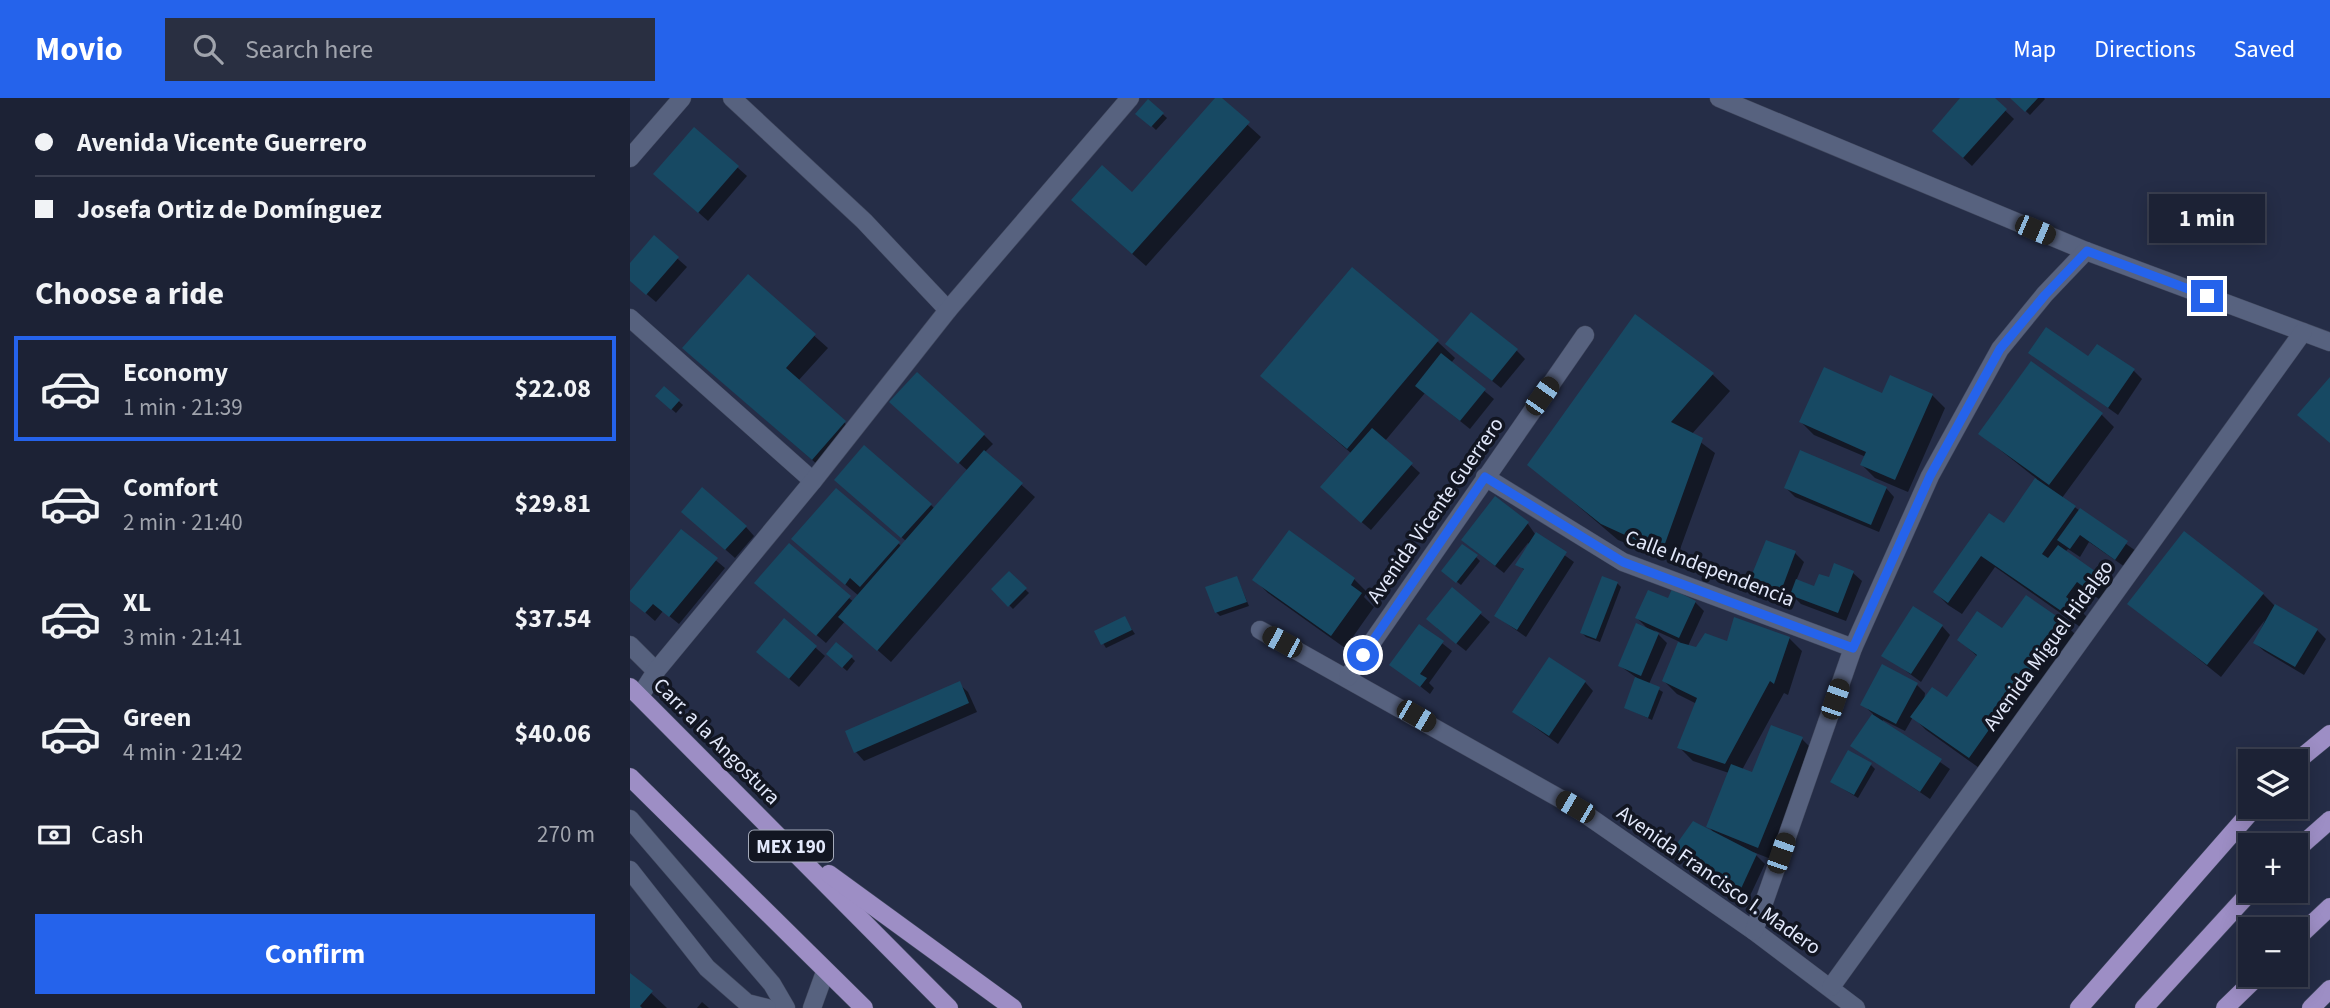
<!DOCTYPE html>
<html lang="en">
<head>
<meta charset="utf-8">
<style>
	:root { --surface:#1c2235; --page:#292f41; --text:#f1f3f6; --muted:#a0a4ad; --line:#3a3f50; --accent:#2563eb }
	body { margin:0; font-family:"Source Sans 3",sans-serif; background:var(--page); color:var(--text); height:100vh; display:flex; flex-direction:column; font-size:26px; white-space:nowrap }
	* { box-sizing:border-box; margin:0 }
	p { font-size:23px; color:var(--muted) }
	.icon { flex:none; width:38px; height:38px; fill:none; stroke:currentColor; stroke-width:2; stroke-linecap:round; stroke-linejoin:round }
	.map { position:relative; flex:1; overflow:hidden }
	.panel { display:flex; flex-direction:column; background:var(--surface); width:630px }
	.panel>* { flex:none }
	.guide { display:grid; align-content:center; height:154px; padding:0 35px; background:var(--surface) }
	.controls { position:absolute; left:1608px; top:651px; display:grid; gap:14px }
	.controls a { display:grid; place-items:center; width:70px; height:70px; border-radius:0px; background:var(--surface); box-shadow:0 4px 18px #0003,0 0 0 2px var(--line); font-size:35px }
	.end { position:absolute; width:32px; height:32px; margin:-16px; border:9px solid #2563eb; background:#fff; box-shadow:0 0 0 4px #fff }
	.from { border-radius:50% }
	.bubble { position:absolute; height:49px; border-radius:0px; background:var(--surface); box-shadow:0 4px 18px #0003,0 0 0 2px var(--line); font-size:23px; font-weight:700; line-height:49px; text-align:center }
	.car { position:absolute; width:21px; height:42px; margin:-21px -10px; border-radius:9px; box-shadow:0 0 5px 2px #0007; background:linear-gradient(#222 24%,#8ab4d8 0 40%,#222 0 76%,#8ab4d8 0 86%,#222 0) }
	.guide b { display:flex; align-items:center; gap:24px; height:66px; font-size:26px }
	.guide b+b { border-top:2px solid var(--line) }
	.guide i { width:18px; height:18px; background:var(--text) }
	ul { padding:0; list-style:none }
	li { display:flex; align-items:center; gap:21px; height:105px; margin:0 14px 10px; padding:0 21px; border:4px solid transparent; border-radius:0px }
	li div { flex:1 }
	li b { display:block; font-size:26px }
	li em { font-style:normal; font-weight:700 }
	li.selected { border-color:var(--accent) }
	li>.icon { width:63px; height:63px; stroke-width:1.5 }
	h2 { padding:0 35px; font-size:32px; line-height:84px }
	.pay { display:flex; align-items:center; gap:18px; height:77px; padding:0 35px; font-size:26px }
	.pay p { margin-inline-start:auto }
	.cta { display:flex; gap:14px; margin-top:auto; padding:14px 35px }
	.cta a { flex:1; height:80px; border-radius:0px; background:var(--accent); color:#fff; font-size:28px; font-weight:700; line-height:80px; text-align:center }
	header { display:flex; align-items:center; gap:42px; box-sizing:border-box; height:98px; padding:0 35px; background:var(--accent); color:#fff }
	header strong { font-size:33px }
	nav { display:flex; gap:38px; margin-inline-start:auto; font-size:24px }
	.search { width:490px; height:63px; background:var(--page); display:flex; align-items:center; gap:18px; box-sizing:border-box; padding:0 24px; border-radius:0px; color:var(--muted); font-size:26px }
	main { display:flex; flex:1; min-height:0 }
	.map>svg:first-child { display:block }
	.shadow { fill:#0007 }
	.building { fill:#174963 }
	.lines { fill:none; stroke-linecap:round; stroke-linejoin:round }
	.minor-casing { stroke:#41485e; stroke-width:19 }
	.major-casing { stroke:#41485e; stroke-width:19 }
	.minor { stroke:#57627f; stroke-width:18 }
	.major { stroke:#9d8ec5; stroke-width:18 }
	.route { stroke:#2563eb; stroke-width:9 }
	.labels { text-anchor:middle; stroke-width:7; stroke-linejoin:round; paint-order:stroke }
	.shield { fill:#121622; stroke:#a4aaba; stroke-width:2 }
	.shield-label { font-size:19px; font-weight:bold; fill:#e3e9fb }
	.street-label { font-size:21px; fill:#e3e9fb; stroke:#121622 }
</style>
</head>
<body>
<header>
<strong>Movio</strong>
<div class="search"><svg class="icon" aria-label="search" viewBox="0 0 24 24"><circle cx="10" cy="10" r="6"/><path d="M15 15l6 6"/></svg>Search here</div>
<nav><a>Map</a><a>Directions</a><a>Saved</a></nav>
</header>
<main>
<section class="panel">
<div class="guide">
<b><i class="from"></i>Avenida Vicente Guerrero</b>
<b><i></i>Josefa Ortiz de Domínguez</b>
</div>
<h2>Choose a ride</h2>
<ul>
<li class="selected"><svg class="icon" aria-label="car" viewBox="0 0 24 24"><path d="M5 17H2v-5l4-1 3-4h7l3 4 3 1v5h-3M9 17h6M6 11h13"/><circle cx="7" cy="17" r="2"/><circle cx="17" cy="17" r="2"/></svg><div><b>Economy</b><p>1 min · 21:39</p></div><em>$22.08</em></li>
<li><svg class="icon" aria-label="car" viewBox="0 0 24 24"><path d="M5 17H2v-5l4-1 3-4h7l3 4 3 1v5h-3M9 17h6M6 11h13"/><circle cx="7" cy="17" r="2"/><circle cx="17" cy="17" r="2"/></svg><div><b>Comfort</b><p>2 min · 21:40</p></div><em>$29.81</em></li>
<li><svg class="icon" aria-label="car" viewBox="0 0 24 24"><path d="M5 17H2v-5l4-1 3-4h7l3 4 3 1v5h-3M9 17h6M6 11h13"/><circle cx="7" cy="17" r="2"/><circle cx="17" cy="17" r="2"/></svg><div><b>XL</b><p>3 min · 21:41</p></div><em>$37.54</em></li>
<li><svg class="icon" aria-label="car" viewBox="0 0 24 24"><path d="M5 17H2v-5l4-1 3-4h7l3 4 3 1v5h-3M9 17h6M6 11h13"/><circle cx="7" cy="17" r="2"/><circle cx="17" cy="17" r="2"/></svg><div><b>Green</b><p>4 min · 21:42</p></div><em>$40.06</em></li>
</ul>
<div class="pay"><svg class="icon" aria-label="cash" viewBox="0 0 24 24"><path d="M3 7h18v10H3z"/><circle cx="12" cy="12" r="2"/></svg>Cash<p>270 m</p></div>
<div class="cta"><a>Confirm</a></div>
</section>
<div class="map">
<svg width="1700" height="910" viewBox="0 0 1700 910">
	<rect width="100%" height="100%" fill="#252d47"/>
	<g class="shadow">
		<polygon points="588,0 631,39 516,168 456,115 502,96"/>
		<polygon points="1333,0 1362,0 1384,21 1342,68 1313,41"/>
		<polygon points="1382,0 1414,0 1415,1 1400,17"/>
		<polygon points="518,3 537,20 526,32 508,15"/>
		<polygon points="64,31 117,78 78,123 34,84"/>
		<polygon points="24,140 57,169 26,204 0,182 0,168"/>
		<polygon points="722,171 808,244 825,260 821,265 864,301 840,331 795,295 755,343 790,375 741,432 701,398 722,356 632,278"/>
		<polygon points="118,179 198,250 168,283 228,337 196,374 68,263"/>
		<polygon points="1006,219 1083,277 1100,293 1061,337 1085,355 1045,465 988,442 900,367"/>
		<polygon points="886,252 895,261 871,290 826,254"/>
		<polygon points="1401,255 1459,261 1504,273 1512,281 1488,317"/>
		<polygon points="34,290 53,307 46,315 27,298"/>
		<polygon points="1253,297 1302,297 1315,310 1278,394 1245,380 1232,367 1236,359 1184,337 1171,324"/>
		<polygon points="270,312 354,337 363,346 355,354 405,399 261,564 215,523 196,545 135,493 219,500 224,504 229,498 177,454 268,445 272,449 276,443 215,390 301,407 305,411 338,373"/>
		<polygon points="1471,316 1484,329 1432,400 1506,453 1495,469 1459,444 1450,459 1438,451 1435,454 1484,492 1475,505 1460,495 1449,511 1460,522 1453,531 1365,469 1332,516 1318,507 1305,494 1374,427 1407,381 1350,336"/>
		<polygon points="1156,390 1256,390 1264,399 1249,434 1165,399"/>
		<polygon points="865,400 898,426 905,436 944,464 896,539 866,518 895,473 888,466 900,447 898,445 874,475 842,450"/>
		<polygon points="62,422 116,429 124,438 105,460"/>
		<polygon points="51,433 95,470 49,526 33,513 25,523 0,501 0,496"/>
		<polygon points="1165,455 1174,464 1166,483 1185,490 1223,475 1232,483 1216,523 1171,506 1161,496 1159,500 1131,489 1122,481"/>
		<polygon points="846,459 850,463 831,487 817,476"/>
		<polygon points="379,476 399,495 383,511 363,491"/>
		<polygon points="607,480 619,508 590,518 586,514"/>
		<polygon points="724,481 737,494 734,499 744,509 715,550 638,495 625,482"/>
		<polygon points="987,485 991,489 970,544 956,539 952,535"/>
		<polygon points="822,492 860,524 836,553 807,530"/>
		<polygon points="1633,496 1645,508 1687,532 1696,541 1674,577 1634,553 1625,545 1635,522 1591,579 1500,506"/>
		<polygon points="1039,503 1065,504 1074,513 1058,548 1067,551 1159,540 1172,553 1158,597 1154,595 1112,672 1123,676 1172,641 1185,654 1141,761 1123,754 1135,766 1118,802 1046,751 1085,736 1078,728 1099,675 1063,663 1050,650 1067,606 1047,596 1034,583 1050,544 1024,532 1037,545 1019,586 1033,594 1022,622 996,610 1007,580 990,568 1020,533 1007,520"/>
		<polygon points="494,520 505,536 476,550 466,534"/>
		<polygon points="155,523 195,558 169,589 137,562"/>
		<polygon points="1434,525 1447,538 1352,672 1296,632 1283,619 1275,633 1253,622 1252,624 1320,671 1300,701 1222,648 1243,616 1232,606 1287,587 1295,595 1294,604 1318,602 1348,559 1329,542"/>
		<polygon points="790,528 822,553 799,585 804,590 800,596 762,566"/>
		<polygon points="1312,528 1320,537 1291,584 1254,557"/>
		<polygon points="221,559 225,563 217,573 202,560"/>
		<polygon points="955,584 963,593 928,646 884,614"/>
		<polygon points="329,586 338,594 347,614 234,663 226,654"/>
		<polygon points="1241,667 1245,671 1228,700 1202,684"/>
		<polygon points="0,877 21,895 37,910 0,910"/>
		<polygon points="72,904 79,910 67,910"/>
	</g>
	<g class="building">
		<polygon points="585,0 592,0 620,24 502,156 441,102 472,67 502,94"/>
		<polygon points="1330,0 1365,0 1377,11 1333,60 1302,33"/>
		<polygon points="1380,0 1408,0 1395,14"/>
		<polygon points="518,1 534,15 521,29 505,16"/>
		<polygon points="64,29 109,68 68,115 23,76"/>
		<polygon points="24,137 49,159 16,197 0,183 0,165"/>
		<polygon points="722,169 809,242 717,351 630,278"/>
		<polygon points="118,176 186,236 156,270 216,323 182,362 52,250"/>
		<polygon points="841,214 888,251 862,283 815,246"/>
		<polygon points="1005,216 1084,275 1041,324 1073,340 1032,454 971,426 897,367"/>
		<polygon points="1416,229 1458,258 1467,246 1505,271 1478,310 1398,255"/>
		<polygon points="811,255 856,291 830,323 785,288"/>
		<polygon points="1401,263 1473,315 1419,387 1348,336"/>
		<polygon points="1194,269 1252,295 1260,277 1303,296 1265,382 1230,367 1236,354 1169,324"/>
		<polygon points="287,274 355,336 328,366 259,304"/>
		<polygon points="1700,279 1700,345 1667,317"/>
		<polygon points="34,288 50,302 41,312 25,298"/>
		<polygon points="742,330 783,365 731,425 690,389"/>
		<polygon points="234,347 302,406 271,440 204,382"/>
		<polygon points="354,352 393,385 247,553 208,519"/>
		<polygon points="1170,352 1257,389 1241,427 1154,390"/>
		<polygon points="1405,380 1446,408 1412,456 1418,460 1428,447 1472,478 1461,494 1447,484 1436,499 1448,507 1440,519 1351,458 1318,505 1303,494 1359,415 1374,425"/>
		<polygon points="72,389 117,428 95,452 51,414"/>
		<polygon points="206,390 270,444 230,489 220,480 215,487 161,441"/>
		<polygon points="865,398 899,424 865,468 831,442"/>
		<polygon points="1450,410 1498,443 1485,462 1450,437 1440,451 1427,442"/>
		<polygon points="51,431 88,460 39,519 23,506 15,515 0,503 0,493"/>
		<polygon points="659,432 725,480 721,487 732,495 701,538 622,482"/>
		<polygon points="1554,433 1634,495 1577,567 1497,506"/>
		<polygon points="906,434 937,454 887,532 864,518 894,471 885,467"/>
		<polygon points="1136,442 1166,453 1151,493 1120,481"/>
		<polygon points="159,445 221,498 186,538 124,485"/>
		<polygon points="832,446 848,457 826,485 811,473"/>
		<polygon points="1204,465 1224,473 1208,515 1160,497 1166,481 1184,488 1189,476 1199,479"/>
		<polygon points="379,473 397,490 378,509 361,491"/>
		<polygon points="607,478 617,504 585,515 575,489"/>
		<polygon points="972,478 988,484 966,541 950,535"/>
		<polygon points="822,489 852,514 826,546 796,521"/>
		<polygon points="1042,491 1066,503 1049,540 1005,520 1018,492 1038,500"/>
		<polygon points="1396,497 1435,524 1339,660 1280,619 1302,589 1317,599 1347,557 1327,542 1347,513 1372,530"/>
		<polygon points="1645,506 1688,531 1665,569 1623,545"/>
		<polygon points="1283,508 1313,527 1281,576 1251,558"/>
		<polygon points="495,518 502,532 471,547 464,533"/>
		<polygon points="1104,519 1160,539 1144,586 1140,583 1095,666 1047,650 1067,600 1032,583 1048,544 1066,549 1075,535 1097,543"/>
		<polygon points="154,520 187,548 159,581 126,554"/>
		<polygon points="1006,525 1029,535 1011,578 988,568"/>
		<polygon points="789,526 814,543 790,576 797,580 790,589 759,567"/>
		<polygon points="206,544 223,558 212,570 196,556"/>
		<polygon points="919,559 956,583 919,638 882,614"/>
		<polygon points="1252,566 1288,585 1266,626 1230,607"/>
		<polygon points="1005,579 1030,589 1018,620 994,610"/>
		<polygon points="330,583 339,605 224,655 215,633"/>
		<polygon points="1242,616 1312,661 1290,694 1220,648"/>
		<polygon points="1141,627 1173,639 1128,750 1076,729 1101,666 1122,674"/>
		<polygon points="1218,652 1242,665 1224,697 1200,684"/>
		<polygon points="1063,723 1127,756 1109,795 1043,751"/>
		<polygon points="0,875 23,893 10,908 12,910 0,910"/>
	</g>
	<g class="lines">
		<g class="minor-casing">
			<g id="minor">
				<polyline points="102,0 234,123 318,212"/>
				<polyline points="1089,0 1456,153 1700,244"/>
				<polyline points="0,60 52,0"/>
				<polyline points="0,220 183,383"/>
				<polyline points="855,379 993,464 1223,550"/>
				<polyline points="630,532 945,709 1124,833 1226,910"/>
				<polyline points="0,547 26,573"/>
				<polyline points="718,579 955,237"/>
				<polyline points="10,598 26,573 183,383 318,212 500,0"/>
				<polyline points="0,721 142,886 156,910"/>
				<polyline points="0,772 77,870 117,905 137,910"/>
				<polyline points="1124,833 1223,550 1300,378 1370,251 1415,196 1456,153"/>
				<polyline points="1201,889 1673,234"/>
				<polyline points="182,910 195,874"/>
			</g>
		</g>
		<g class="major-casing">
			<g id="major">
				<polyline points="0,589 319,910"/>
				<polyline points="1666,664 1700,636"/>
				<polyline points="0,679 234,910"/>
				<polyline points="1666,752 1700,722"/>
				<polyline points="199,776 383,910"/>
				<polyline points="1666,841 1700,809"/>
				<polyline points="1449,910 1625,709"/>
				<polyline points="1514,910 1621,793"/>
				<polyline points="1595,910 1629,877"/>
				<polyline points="1681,910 1700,891"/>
			</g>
		</g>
		<use href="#minor" class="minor"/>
		<use href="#major" class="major"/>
	</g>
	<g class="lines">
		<polyline class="route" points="733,557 855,379 993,464 1223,550 1300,378 1370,251 1415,197 1457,153 1577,198"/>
	</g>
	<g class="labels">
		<rect class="shield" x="119" y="732.5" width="84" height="31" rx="5"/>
		<g class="shield-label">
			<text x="161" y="755">MEX 190</text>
		</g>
		<g class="street-label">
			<text transform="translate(805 412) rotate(-55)" y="7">Avenida Vicente Guerrero</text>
			<text transform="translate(1080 470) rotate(21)" y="7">Calle Independencia</text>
			<text transform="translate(1418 547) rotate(-54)" y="7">Avenida Miguel Hidalgo</text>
			<text transform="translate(87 643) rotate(45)" y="7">Carr. a la Angostura</text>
			<text transform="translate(1089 782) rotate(35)" y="7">Avenida Francisco I. Madero</text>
		</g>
	</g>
</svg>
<div class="controls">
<a><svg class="icon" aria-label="layers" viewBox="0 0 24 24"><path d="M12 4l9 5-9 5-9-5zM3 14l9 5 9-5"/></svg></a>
<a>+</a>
<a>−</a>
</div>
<i class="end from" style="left:733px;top:557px"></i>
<i class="end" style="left:1577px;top:198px"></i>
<div class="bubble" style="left:1519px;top:96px;width:116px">1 min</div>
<i class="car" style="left:1405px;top:132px;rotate:113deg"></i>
<i class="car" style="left:912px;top:298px;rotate:35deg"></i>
<i class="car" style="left:652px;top:544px;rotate:298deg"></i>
<i class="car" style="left:1205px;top:601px;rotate:19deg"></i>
<i class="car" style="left:786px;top:618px;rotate:120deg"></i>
<i class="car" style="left:945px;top:709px;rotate:300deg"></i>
<i class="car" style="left:1151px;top:755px;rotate:19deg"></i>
</div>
</main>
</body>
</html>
